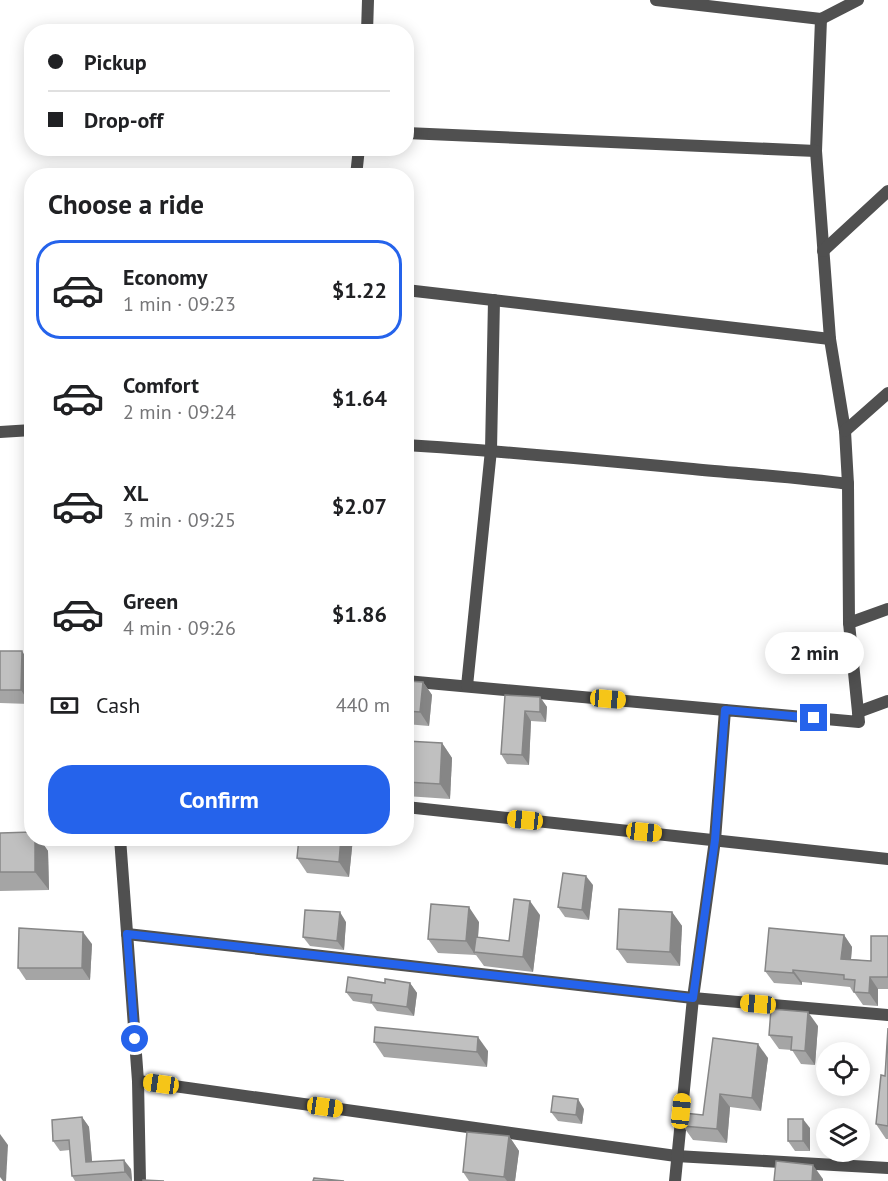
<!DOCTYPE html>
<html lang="en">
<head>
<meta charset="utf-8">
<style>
	:root { --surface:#fff; --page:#f2f2f2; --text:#202124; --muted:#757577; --line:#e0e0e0; --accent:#2563eb }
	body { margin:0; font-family:"PT Sans",sans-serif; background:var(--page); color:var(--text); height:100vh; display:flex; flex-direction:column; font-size:22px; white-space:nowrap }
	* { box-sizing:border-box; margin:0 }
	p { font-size:20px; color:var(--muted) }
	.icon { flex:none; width:33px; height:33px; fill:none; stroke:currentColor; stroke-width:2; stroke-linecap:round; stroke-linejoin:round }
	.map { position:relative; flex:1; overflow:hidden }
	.side { position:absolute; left:24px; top:168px; width:390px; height:678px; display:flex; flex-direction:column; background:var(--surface); border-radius:24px; box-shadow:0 3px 15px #0003 }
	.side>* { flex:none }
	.hud { position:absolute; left:24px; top:24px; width:390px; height:132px; border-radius:24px; box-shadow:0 3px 15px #0003; display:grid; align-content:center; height:132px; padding:0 24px; background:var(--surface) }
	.fabs { position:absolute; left:816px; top:1042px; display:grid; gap:12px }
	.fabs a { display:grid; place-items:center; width:54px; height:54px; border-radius:50%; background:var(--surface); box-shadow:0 3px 15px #0003; font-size:30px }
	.end { position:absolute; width:27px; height:27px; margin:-14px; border:8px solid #2563eb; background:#fff; box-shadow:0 0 0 3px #fff }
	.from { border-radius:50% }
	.bubble { position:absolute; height:42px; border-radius:21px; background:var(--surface); box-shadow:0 3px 15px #0003; font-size:20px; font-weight:700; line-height:42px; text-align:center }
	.car { position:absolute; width:18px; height:36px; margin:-18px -9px; border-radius:8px; box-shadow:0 0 4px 2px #0007; background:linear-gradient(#f5c518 24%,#345 0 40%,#f5c518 0 76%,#345 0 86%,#f5c518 0) }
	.hud b { display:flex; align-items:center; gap:21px; height:57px; font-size:22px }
	.hud b+b { border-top:2px solid var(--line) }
	.hud i { width:15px; height:15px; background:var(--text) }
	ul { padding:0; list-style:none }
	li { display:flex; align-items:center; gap:18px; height:99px; margin:0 12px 9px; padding:0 12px; border:3px solid transparent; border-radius:24px }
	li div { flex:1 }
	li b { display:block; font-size:22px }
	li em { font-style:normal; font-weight:700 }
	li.current { border-color:var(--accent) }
	li>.icon { width:54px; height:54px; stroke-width:1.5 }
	h2 { padding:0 24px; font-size:27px; line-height:72px }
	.pay { display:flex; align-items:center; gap:15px; height:66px; padding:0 24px; font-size:22px }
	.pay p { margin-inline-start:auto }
	.cta { display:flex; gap:12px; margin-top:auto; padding:12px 24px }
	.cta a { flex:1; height:69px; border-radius:24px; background:var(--accent); color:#fff; font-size:24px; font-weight:700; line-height:69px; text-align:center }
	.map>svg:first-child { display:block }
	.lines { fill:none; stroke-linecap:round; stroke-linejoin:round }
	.minor { stroke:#505050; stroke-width:12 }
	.wall { fill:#a5a5a5 }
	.shaded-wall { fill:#868686 }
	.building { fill:#c0c0c0; stroke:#868686; stroke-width:1.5 }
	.route { stroke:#2563eb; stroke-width:8 }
</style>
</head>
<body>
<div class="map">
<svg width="888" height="1181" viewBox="0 0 888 1181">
	<rect width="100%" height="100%" fill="#fff"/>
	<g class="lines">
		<g class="minor">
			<polyline points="656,0 821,19 858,0"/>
			<polyline points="821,19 816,151 830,339 845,431 848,484"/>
			<polyline points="367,32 368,0"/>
			<polyline points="406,133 816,151"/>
			<polyline points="356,176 359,148"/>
			<polyline points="823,251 888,191"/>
			<polyline points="406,290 830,339"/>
			<polyline points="845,431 888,393"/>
			<polyline points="0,432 32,430"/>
			<path d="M 406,445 C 502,451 598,460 693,469 C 745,474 795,477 848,484 L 849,623"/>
			<polyline points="406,681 725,710"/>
			<polyline points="467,686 491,450 494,300"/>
			<polyline points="858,712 888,701"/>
			<polyline points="406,807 888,859"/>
			<polyline points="120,838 138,1081 140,1181"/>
			<polyline points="127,934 693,998 888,1015"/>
			<polyline points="138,1081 676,1156 888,1168"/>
			<polyline points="675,1181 693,998 715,840 725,710 859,722 849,623 888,609"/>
		</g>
	</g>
	<g class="wall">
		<polygon points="0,651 31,665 30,704 0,703"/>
		<polygon points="406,681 423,682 432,695 429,726 406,724"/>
		<polygon points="505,695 540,697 547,707 546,722 531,721 529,765 507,764 501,754"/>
		<polygon points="406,741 442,743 452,758 450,799 406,796"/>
		<polygon points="0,833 32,838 39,838 48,851 49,890 0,891"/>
		<polygon points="353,838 349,877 307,873 297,858"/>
		<polygon points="593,885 589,920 565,917 558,907"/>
		<polygon points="672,912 682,926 680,966 627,963 617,949"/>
		<polygon points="540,915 533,972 484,966 476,955 438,953 428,939 479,922 478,937 509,941"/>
		<polygon points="346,922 344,950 310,946 303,937"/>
		<polygon points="844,935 852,947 851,959 871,961 888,936 888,989 878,989 878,1006 863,1005 854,992 853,992 850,987 802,982 802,985 774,983 765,971"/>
		<polygon points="92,944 90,980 26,980 18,968"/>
		<polygon points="385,983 410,983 417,993 414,1016 377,1011 372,1004 353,1001 346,992"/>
		<polygon points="818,1026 815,1065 801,1064 792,1050 779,1049 769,1035"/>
		<polygon points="888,1028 888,1139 886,1139 876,1124 885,1076"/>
		<polygon points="713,1038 768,1058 761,1111 730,1107 727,1143 693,1140 683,1126 703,1115"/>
		<polygon points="374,1042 488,1051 487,1067 384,1057"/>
		<polygon points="584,1109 582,1124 558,1121 551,1112"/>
		<polygon points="82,1117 89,1127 92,1162 131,1169 132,1181 75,1181 72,1176 70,1150 60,1151 53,1141"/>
		<polygon points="810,1128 810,1151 795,1151 788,1141"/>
		<polygon points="509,1136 519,1151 515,1181 469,1181 463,1172"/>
	</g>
	<g class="shaded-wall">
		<polygon points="22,651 31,665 30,704 21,690"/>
		<polygon points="423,682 432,695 429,726 420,712"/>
		<polygon points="540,697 547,707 546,722 540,712"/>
		<polygon points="525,711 531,721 529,765 522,755"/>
		<polygon points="442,743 452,758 450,799 440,784"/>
		<polygon points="35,838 39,838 48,851 49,890 35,872"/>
		<polygon points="341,838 353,838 349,877 339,862"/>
		<polygon points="586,876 593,885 589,920 582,910"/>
		<polygon points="530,901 540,915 533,972 523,957"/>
		<polygon points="469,907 479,922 477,952 474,952 476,956 466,941"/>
		<polygon points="340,912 346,922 344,950 337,941"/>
		<polygon points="672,912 682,926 680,966 670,952"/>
		<polygon points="83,932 92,944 90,980 82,968"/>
		<polygon points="844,935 852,947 850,971 841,959"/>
		<polygon points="793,970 802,982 802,985 793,973"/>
		<polygon points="870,977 878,989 878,1006 869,993"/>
		<polygon points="410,983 417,993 414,1016 407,1007"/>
		<polygon points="808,1012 818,1026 815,1065 805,1051"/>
		<polygon points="478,1037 488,1051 487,1067 477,1052"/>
		<polygon points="758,1044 768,1058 761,1111 752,1098"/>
		<polygon points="720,1094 730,1107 727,1143 717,1129"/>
		<polygon points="578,1099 584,1109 582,1124 576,1115"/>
		<polygon points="82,1117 89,1127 93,1172 86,1162"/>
		<polygon points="803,1119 810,1128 810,1151 803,1141"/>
		<polygon points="0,1134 8,1145 6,1181 3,1181 0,1177"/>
		<polygon points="509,1136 519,1151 515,1181 507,1181 504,1177"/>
		<polygon points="124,1160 131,1169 132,1181 125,1172"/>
		<polygon points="813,1165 823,1179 823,1181 812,1181"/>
	</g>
	<g class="building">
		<polygon points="0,651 22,651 21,690 0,690"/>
		<polygon points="406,681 423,682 420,712 406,711"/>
		<polygon points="505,695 540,697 540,712 525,711 522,755 501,754"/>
		<polygon points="406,741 442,743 440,784 406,782"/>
		<polygon points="32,832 32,838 35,838 35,872 0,872 0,833"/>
		<polygon points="299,838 341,838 339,862 297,858"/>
		<polygon points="563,873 586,876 582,910 558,907"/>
		<polygon points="514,899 530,901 523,957 474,952 476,937 509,941"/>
		<polygon points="431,904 469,907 466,941 428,939"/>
		<polygon points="619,909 672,912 670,952 617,949"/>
		<polygon points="305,910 340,912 337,941 303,937"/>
		<polygon points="19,928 83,932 82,968 18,968"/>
		<polygon points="769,928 844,935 841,959 871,961 871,936 888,936 888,977 870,977 869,993 854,992 855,980 844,979 844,975 793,970 793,973 765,971"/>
		<polygon points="348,977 385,983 385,979 410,983 407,1007 371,1002 372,995 346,992"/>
		<polygon points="771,1009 808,1012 805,1051 791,1050 792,1037 769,1035"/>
		<polygon points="375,1027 478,1037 477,1052 374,1042"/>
		<polygon points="888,1028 888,1126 876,1124 881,1075 885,1076"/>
		<polygon points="713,1038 758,1044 752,1098 720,1094 717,1129 683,1126 684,1113 703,1115"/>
		<polygon points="553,1096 578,1099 576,1115 551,1112"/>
		<polygon points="82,1117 86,1162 124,1160 125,1172 72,1176 69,1140 53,1141 52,1120"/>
		<rect x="788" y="1119" width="15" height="22"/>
		<polygon points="467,1132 509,1136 504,1177 463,1172"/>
		<polygon points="776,1161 813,1165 812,1181 774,1181"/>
		<polygon points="314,1178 344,1181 313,1181"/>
		<polygon points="143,1180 164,1181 143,1181"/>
	</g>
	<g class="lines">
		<polyline class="route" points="135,1039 127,934 693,998 715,840 725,710 814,718"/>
	</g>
</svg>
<div class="fabs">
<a><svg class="icon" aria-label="locate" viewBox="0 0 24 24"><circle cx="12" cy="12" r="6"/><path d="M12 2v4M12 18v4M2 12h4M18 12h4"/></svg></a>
<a><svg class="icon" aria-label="layers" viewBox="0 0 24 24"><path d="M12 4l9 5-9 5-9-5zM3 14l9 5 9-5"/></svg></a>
</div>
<i class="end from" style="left:135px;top:1039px"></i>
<i class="end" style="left:814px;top:718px"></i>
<div class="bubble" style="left:765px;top:632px;width:99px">2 min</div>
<i class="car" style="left:608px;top:699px;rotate:95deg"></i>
<i class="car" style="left:525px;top:820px;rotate:276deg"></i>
<i class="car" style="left:644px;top:832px;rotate:96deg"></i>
<i class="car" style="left:758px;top:1004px;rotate:275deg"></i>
<i class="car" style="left:161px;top:1084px;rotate:278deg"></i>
<i class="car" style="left:325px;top:1107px;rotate:98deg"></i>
<i class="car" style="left:681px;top:1111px;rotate:6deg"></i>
<div class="hud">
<b><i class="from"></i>Pickup</b>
<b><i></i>Drop-off</b>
</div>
<section class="side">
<h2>Choose a ride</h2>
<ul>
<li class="current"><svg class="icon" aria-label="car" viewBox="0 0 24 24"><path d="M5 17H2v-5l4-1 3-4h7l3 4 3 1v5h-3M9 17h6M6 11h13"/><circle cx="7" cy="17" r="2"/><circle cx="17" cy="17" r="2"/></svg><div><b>Economy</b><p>1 min · 09:23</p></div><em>$1.22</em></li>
<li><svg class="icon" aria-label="car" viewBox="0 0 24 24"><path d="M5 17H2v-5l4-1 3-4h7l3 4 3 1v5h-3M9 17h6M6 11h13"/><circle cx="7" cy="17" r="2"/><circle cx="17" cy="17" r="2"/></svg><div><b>Comfort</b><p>2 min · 09:24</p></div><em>$1.64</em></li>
<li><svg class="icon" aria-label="car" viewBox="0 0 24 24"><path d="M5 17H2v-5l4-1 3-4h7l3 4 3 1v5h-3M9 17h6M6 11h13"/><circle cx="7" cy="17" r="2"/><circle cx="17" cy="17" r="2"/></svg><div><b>XL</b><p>3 min · 09:25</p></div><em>$2.07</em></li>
<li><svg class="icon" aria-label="car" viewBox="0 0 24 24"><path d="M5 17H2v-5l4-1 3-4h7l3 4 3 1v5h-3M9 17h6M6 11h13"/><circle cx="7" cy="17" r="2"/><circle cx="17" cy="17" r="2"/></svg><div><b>Green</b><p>4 min · 09:26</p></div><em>$1.86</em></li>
</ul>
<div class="pay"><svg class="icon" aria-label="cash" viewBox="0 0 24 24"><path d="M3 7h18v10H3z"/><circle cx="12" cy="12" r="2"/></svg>Cash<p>440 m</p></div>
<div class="cta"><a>Confirm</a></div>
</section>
</div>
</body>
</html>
